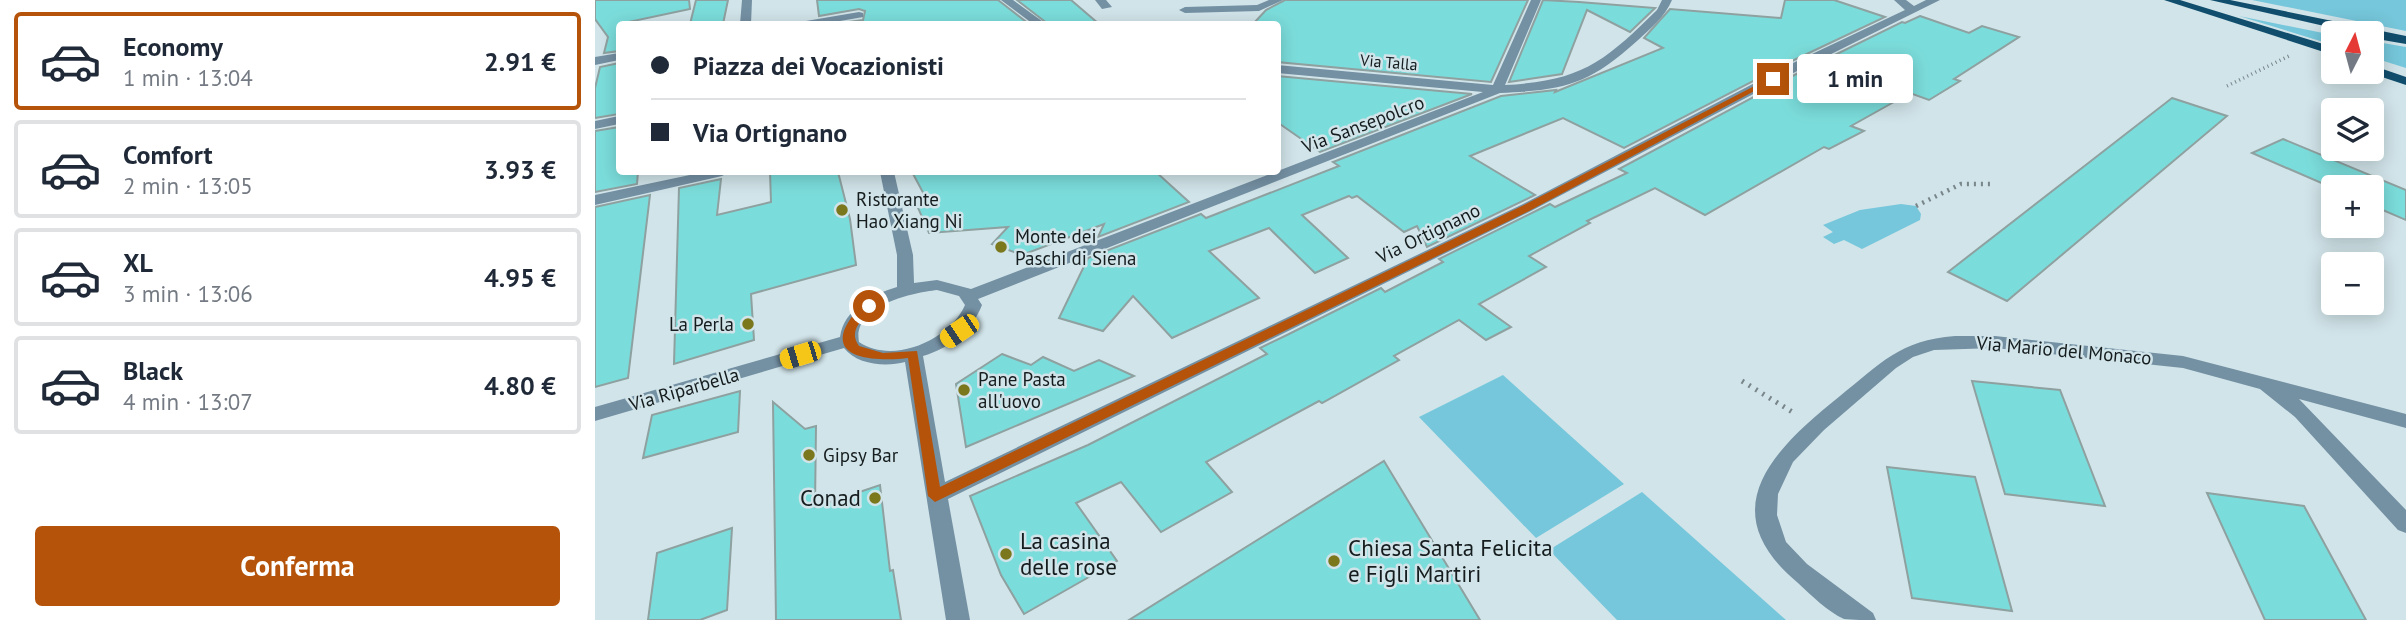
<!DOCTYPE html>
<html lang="it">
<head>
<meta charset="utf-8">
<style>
	:root { --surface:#fff; --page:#f2f2f3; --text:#1f2937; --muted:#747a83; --line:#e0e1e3; --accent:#b45309 }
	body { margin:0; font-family:"PT Sans",sans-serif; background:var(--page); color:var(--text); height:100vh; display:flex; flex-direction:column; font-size:26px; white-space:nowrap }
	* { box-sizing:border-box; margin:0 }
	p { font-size:23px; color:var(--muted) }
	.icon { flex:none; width:38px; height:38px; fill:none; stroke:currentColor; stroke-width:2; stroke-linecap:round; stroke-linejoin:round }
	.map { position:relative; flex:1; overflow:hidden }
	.details { display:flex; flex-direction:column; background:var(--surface); width:595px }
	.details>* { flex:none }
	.top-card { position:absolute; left:21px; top:21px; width:665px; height:154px; border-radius:7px; box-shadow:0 4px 18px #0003; display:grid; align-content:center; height:154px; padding:0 35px; background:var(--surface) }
	.needle { width:46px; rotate:6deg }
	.controls { position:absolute; left:1726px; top:21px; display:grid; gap:14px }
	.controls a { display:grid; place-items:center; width:63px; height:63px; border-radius:7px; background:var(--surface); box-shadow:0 4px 18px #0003; font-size:35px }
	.end { position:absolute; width:32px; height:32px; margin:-16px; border:9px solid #b45309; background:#fff; box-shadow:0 0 0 4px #fff }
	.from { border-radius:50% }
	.bubble { position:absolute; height:49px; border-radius:7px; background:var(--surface); box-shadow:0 4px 18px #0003; font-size:23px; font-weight:700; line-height:49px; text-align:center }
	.car { position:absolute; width:21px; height:42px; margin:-21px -10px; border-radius:9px; box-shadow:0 0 5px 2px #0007; background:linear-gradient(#f5c518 24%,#345 0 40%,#f5c518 0 76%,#345 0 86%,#f5c518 0) }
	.top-card b { display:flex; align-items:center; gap:24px; height:66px; font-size:26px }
	.top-card b+b { border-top:2px solid var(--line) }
	.top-card i { width:18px; height:18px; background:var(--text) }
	ul { padding:12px 0 0; list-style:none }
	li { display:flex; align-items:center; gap:21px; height:98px; margin:0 14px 10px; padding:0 21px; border:4px solid var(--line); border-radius:7px }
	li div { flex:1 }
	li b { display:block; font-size:26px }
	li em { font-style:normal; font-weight:700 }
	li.current { border-color:var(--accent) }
	li>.icon { width:63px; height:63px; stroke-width:1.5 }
	.button { display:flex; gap:14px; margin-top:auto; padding:14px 35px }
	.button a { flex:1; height:80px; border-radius:7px; background:var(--accent); color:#fff; font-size:28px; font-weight:700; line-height:80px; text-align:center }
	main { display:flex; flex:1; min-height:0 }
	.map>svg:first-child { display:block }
	.green { fill:#76c7db }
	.building { fill:#7bdddb; stroke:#8ea1a0; stroke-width:2 }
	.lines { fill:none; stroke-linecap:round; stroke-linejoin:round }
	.path-far2 { stroke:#788589; stroke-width:3.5; stroke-dasharray:1 3.5; stroke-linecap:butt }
	.path-far1 { stroke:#788589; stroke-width:4.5; stroke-dasharray:2 5; stroke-linecap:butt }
	.path { stroke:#788589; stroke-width:5; stroke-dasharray:2 6; stroke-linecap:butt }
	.minor { fill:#7490a3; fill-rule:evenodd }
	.major { fill:#114e6d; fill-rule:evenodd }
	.route { fill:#b45309 }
	.poi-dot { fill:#7a771d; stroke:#d1e4e9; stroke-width:2.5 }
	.labels { text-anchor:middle; stroke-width:5; stroke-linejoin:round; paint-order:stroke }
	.far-street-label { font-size:16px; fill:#151c1e; stroke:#d1e4e9 }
	.street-label { font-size:19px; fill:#151c1e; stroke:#d1e4e9 }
	.poi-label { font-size:19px; fill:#151c1e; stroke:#d1e4e9; text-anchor:start }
	.near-poi-label { font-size:23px; fill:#151c1e; stroke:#d1e4e9; text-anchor:start }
</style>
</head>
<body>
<main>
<section class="details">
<ul>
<li class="current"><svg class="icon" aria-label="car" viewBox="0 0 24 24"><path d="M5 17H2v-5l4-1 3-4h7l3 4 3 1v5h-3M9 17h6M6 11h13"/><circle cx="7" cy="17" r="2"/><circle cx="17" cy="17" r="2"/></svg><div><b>Economy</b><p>1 min · 13:04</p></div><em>2.91 €</em></li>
<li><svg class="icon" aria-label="car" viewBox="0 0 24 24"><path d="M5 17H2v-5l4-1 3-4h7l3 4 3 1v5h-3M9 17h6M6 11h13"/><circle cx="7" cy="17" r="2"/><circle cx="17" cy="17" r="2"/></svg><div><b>Comfort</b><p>2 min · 13:05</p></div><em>3.93 €</em></li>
<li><svg class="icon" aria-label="car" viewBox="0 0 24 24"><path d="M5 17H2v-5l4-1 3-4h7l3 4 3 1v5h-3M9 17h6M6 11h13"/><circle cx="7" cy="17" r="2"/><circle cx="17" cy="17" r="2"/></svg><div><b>XL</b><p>3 min · 13:06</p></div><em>4.95 €</em></li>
<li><svg class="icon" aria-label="car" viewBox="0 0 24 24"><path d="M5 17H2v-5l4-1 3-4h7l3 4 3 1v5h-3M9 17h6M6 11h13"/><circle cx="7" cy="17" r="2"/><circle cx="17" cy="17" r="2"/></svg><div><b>Black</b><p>4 min · 13:07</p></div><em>4.80 €</em></li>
</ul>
<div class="button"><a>Conferma</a></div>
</section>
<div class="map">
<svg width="1811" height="620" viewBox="0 0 1811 620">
	<rect width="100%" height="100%" fill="#d1e4e9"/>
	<g class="green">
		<polygon points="1657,0 1811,0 1811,31"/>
		<polygon points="1644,16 1738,35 1738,45"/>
		<polygon points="1776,41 1811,47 1811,68 1776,57"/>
		<polygon points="1306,204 1321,206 1326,214 1325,220 1267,249 1249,240 1239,244 1228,237 1238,232 1228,225 1265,210"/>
		<polygon points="908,375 1029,484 941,538 824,417"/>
		<polygon points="1047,492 1191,620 1022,620 954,550"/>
	</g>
	<g class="building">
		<polygon points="0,0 94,0 95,9 24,24 24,51 9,53 13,37 0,19"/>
		<polygon points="101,0 133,0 128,24 95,24"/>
		<polygon points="222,0 403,0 434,24 240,24 268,20 270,11 264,9 224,16"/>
		<polygon points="422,0 476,0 504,24 453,24"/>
		<polygon points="690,0 933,0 896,82 682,62 682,24 658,24 671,10"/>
		<polygon points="948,0 984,2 1060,8 1035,32 992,10 967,74 914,82"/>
		<polygon points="1190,0 1239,0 1290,17 1197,61 1029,148 968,118 875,156 940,195 832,247 822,226 809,232 762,196 757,198 754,196 707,215 753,258 720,273 674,228 614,251 664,298 577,338 538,296 508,331 464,318 493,258 606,214 611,218 744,166 738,162 906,96 961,90 960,92 1068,48 1049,38 1075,9 1186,18"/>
		<polygon points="1325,16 1374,33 1387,26 1424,37 1359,79 1365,81 1334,100 1315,93 1256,126 1269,131 1234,149 1229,147 1110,215 1060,188 992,221 995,223 934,256 951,267 884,304 916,327 891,340 864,320 799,356 804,360 727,403 724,401 611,462 637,492 566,532 526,482 481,503 522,561 429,614 406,575 375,496 493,445 672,354 665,348 692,335 786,288 790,292 848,262 844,259 955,204 960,207 1032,173 1024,169 1207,71 1307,22 1310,23"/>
		<polygon points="24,63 24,114 0,118 0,88 5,67"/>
		<polygon points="682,76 877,94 725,152 682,122"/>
		<polygon points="1577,98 1632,116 1412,301 1353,272"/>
		<polygon points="24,127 24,172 43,172 42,184 0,192 0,131"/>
		<polygon points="1688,139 1811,190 1811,220 1776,205 1776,187 1738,188 1657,153"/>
		<polygon points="175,172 243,172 255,219 261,265 156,294 159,340 79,364 84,188 126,179 122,215 176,202"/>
		<polygon points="317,172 561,172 594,202 503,237 509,224 427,255 397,244 413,227 334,233 320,201 331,198"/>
		<polygon points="55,195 33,378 0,387 0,207"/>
		<polygon points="407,354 436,365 448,357 479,371 504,360 539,376 371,447 361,384"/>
		<polygon points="1377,381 1465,390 1510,506 1410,494"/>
		<polygon points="145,391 143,432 48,458 57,415"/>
		<polygon points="178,402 210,429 221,426 220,507 285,485 295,571 298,570 306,620 181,620"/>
		<polygon points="789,461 885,620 534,620"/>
		<polygon points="1292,467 1380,477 1417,611 1317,598"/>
		<polygon points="1612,493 1709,506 1771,620 1670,620"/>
		<polygon points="137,528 132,610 105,620 53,620 62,553"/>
	</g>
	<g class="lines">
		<polyline class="path-far2" points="1632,86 1694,56"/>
		<polyline class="path-far1" points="1321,206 1366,184 1396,184"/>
		<polyline class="path" points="1147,381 1199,413"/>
		<g class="minor">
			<polygon points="147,0 157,0 156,24 145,24"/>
			<polygon points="406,0 418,0 451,24 438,24"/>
			<polygon points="500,0 511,0 517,7 507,9"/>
			<polygon points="674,0 688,0 664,11 590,13 584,10 590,7 662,5"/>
			<path d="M 936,0 L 946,0 L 910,85 C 987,81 1009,62 1062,10 L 1067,0 L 1077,0 C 1070,17 1056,28 1042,41 C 993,85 970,90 905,93 L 383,299 L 387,305 C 377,331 355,348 328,356 L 350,482 L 926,205 L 1198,63 L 1310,10 L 1299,0 L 1311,0 L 1319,6 L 1331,0 L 1345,0 L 1206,69 L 936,211 L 353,499 L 375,620 L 351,620 L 310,362 C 291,367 262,365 249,348 L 0,421 L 0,407 L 245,337 C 249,309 278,294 302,287 L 302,255 L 285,172 L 299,172 L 318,255 L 319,283 L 342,280 L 376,289 L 888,92 L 682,73 L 682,65 L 898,85 ZM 342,290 L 364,296 L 370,305 C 355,340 298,365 264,342 C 257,306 316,293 342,290 Z"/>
			<polygon points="264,12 268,13 268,17 228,24 205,24 211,21"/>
			<polygon points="24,53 24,60 0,65 0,57"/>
			<polygon points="24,116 24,124 0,129 0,121"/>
			<polygon points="109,172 134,172 127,176 0,205 0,195"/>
			<path d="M 1360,336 L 1400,336 L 1588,356 L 1811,414 L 1811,428 L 1704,399 L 1811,510 L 1811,533 L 1803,530 L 1700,417 L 1665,389 L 1588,368 L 1400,348 L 1339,350 L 1318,357 L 1301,368 L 1229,430 L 1198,462 L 1183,494 L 1182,515 L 1191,542 L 1212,564 L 1278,613 L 1281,620 C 1272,620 1257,620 1249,619 C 1233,612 1216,595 1203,583 C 1115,510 1179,449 1245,396 C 1285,364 1305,340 1360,336 Z"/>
		</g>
		<g class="major">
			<polygon points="1569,0 1585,0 1738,47 1738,55"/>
			<polygon points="1615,0 1635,0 1811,36 1811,44 1776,38 1776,33 1760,33"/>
			<polygon points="1776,65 1811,77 1811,85 1772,72 1776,72"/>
		</g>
	</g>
	<path class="route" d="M 1175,78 L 1182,79 L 934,211 L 340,502 L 333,496 L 313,358 C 289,361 228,362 254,321 C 259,313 266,306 274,303 L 280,306 C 269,319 252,329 264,346 L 288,353 L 322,351 L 345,487 L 927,206 Z"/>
	<g class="poi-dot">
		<circle cx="247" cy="210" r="7"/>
		<circle cx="406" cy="247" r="7"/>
		<circle cx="153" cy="324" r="7"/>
		<circle cx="369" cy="390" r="7"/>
		<circle cx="214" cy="455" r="7"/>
		<circle cx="280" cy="498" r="7"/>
		<circle cx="411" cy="554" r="7"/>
		<circle cx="739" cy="561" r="7"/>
	</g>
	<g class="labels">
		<g class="far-street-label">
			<text transform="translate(794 62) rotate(5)" y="6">Via Talla</text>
		</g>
		<g class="street-label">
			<text transform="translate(768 124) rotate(-21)" y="7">Via Sansepolcro</text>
			<text transform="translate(833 233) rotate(-26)" y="7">Via Ortignano</text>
			<text transform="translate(1469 350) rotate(5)" y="7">Via Mario del Monaco</text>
			<text transform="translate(89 389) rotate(-16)" y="7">Via Riparbella</text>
		</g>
		<g class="poi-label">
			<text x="261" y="206">Ristorante<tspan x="261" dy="22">Hao Xiang Ni</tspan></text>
			<text x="420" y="243">Monte dei<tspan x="420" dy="22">Paschi di Siena</tspan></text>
			<text x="139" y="331" text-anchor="end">La Perla</text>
			<text x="383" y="386">Pane Pasta<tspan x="383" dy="22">all'uovo</tspan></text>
			<text x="228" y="462">Gipsy Bar</text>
		</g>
		<g class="near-poi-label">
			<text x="266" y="506" text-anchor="end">Conad</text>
			<text x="425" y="549">La casina<tspan x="425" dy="26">delle rose</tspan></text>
			<text x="753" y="556">Chiesa Santa Felicita<tspan x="753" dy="26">e Figli Martiri</tspan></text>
		</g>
	</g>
</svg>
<div class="controls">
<a><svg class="needle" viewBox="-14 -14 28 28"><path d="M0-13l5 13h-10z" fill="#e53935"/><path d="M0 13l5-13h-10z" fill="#747a83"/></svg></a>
<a><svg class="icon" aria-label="layers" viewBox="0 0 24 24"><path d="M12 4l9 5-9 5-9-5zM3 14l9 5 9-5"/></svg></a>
<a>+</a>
<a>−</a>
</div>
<i class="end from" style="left:274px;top:306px"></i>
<i class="end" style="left:1178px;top:79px"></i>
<div class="bubble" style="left:1202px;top:54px;width:116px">1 min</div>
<i class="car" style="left:364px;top:331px;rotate:236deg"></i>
<i class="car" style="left:205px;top:355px;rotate:253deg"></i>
<div class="top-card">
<b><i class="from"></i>Piazza dei Vocazionisti</b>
<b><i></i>Via Ortignano</b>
</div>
</div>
</main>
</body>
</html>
